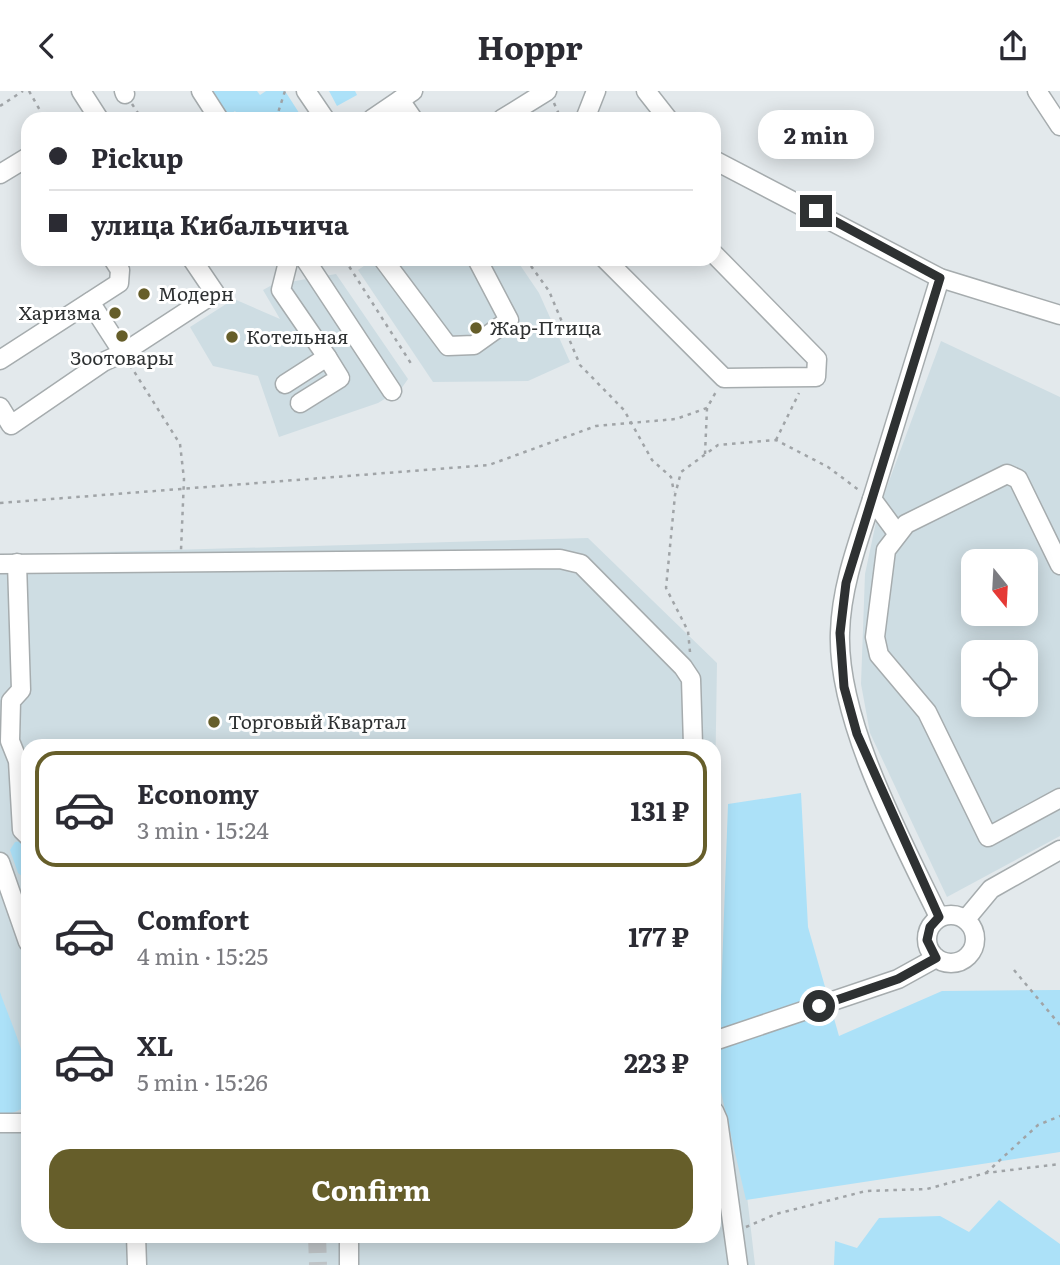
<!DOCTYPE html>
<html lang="en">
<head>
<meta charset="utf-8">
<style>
	:root { --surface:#fff; --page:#f7f7f7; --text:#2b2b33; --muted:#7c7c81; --line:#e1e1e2; --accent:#665e2a }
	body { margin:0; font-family:Literata,serif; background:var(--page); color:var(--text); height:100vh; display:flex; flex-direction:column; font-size:26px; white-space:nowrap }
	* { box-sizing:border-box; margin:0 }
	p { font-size:23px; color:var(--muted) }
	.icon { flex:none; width:38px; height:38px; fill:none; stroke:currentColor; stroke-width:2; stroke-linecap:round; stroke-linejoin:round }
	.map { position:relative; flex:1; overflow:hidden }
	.drawer { position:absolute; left:21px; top:648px; width:700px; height:504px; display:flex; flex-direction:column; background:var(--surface); border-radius:21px; box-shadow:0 4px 18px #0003 }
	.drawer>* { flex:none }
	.top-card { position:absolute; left:21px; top:21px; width:700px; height:154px; border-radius:21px; box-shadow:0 4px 18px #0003; display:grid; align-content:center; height:154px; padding:0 28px; background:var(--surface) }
	.needle { width:46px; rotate:162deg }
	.controls { position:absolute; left:961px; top:458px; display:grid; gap:14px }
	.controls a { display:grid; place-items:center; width:77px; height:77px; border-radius:14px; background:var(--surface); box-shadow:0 4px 18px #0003; font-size:35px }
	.end { position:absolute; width:32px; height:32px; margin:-16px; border:9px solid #2e3132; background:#fff; box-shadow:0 0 0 4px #fff }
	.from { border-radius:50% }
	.bubble { position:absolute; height:49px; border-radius:21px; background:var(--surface); box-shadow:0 4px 18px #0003; font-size:23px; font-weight:700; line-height:49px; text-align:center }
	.top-card b { display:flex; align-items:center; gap:24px; height:66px; font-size:26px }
	.top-card b+b { border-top:2px solid var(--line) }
	.top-card i { width:18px; height:18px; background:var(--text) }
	ul { padding:12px 0 0; list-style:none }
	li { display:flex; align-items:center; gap:21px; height:116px; margin:0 14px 10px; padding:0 14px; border:4px solid transparent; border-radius:21px }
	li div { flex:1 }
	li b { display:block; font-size:26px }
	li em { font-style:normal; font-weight:700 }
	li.selected { border-color:var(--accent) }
	li>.icon { width:63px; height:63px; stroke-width:1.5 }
	.primary-button { display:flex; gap:14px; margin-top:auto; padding:14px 28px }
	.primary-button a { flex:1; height:80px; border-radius:21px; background:var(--accent); color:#fff; font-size:28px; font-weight:700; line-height:80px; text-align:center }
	header { display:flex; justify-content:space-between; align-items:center; height:91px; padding:0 28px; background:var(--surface); font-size:32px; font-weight:700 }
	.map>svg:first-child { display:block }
	.built { fill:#cedde3; fill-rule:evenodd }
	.green { fill:#ace1f8 }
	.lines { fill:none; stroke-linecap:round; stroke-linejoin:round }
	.minor-tunnel { stroke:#bfc4c7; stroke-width:18; stroke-dasharray:18 9; stroke-linecap:butt }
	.minor-casing { stroke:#a6acae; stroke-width:21 }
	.path { stroke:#a0a4a7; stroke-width:2.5; stroke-dasharray:3.5 5; stroke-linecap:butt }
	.minor { stroke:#fff; stroke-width:18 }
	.route { stroke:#2e3132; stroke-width:9 }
	.poi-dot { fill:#665e2a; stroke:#fff; stroke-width:2.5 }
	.labels { text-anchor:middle; stroke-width:6; stroke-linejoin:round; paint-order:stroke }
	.poi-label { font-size:19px; fill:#2e3132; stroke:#fff; text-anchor:start }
</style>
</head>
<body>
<header><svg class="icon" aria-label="back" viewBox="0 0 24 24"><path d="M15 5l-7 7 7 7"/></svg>Hoppr<svg class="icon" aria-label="share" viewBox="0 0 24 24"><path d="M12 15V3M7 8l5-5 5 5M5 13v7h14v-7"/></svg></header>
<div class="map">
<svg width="1060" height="1174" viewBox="0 0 1060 1174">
	<rect width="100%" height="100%" fill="#e3e9ec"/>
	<g class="built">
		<polygon points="374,168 516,168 539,202 570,271 528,290 433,291 358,179"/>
		<polygon points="336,183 408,288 401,298 378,312 279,346 258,285 213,275 190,236 234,208 280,228 263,199 272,194"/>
		<path d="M 941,250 L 1060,306 L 1060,745 L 947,806 L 870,642 L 861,593 L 865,483 L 879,417 ZM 973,471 L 1026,471 L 1026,523 L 973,523 ZM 973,562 L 1026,562 L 1026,614 L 973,614 Z"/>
		<polygon points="588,447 717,572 714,761 714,654 28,654 28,1144 714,1144 714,965 737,1018 755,1174 0,1174 0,464"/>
	</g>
	<g class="green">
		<polygon points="208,0 257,0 260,4 266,0 285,0 303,28 241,28 235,20 225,27"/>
		<polygon points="329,0 355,0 357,4 337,15"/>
		<polygon points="801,702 808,836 839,945 942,900 1060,899 1060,1061 746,1109 718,988 728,713"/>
		<polygon points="28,749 28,790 18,782 10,759 15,751"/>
		<path d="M 0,901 C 9,928 35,982 28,1009 C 25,1020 10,1023 0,1024 Z"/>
		<polygon points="999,1109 1060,1153 1060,1174 834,1174 835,1150 857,1157 879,1127 940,1125 969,1141"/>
	</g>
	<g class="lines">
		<polyline class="minor-tunnel" points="317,1144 318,1174"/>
		<g class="minor-casing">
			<g id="minor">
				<polyline points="81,0 99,28"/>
				<polyline points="124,0 125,3"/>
				<polyline points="201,0 219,28"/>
				<polyline points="306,0 325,28"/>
				<polyline points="646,0 668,28"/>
				<polyline points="1037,0 1060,35"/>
				<polyline points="400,9 413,28"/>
				<polyline points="372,28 413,0"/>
				<polyline points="502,28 547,0"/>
				<polyline points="585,28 596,0"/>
				<polyline points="714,69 940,187 1060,224"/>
				<polyline points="0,83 28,66"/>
				<polyline points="305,168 392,300"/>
				<polyline points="383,168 448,255 474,254 509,229 477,168"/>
				<polyline points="605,168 724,287 816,286 817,268 714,163"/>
				<polyline points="90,211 123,262"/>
				<polyline points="0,269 119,192 120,179 113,168"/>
				<polyline points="285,293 327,266 281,199 288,171"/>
				<polyline points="300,312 340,287 327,266"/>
				<polyline points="0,316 11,334 103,271 123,262 215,202 192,168"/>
				<path d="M 872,408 C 858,451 841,496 840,542 C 837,629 901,748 939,826"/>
				<polyline points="897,442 872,408 940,187"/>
				<polyline points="17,472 21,599 11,610 10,650 18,670 22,739 28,745"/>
				<polyline points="0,473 560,468 581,473 683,576 691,588 693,654"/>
				<polyline points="1060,474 1018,388 1007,383 906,433 886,459 875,546 879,564 927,621 988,746 1060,707"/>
				<polyline points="0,771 28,851"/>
				<circle cx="951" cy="848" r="24"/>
				<polyline points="966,828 991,798 1060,759"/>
				<polyline points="714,950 898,888 936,867"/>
				<polyline points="714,1020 718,1029 738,1174"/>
				<polyline points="0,1032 28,1032"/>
				<polyline points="136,1144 137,1174"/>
				<polyline points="349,1144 349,1174"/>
			</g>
		</g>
		<g class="path">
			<polyline points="29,0 45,28"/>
			<polyline points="554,12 561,28"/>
			<polyline points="132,13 142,28"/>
			<polyline points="0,15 23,0"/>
			<polyline points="276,28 285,0"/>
			<polyline points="331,168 334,173 345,169 412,274"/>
			<polyline points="526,168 549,200 580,274 624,319 652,369 671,386 674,401"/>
			<polyline points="130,274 180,353 184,388 181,459"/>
			<polyline points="776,349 799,302"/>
			<polyline points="705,363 707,317"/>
			<polyline points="0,412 489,374 596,335 676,328 707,317 717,299"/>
			<polyline points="690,561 688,540 666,497 675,404 681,381 718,354 776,349 828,376 860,400"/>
			<polyline points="27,759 28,787"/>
			<polyline points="1014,879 1060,934"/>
			<polyline points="986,1082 1038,1034 1060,1025"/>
			<polyline points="746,1136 776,1123 866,1100 927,1098 986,1082 1060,1073"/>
		</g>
		<use href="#minor" class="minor"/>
	</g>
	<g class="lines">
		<polyline class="route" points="816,120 940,187 846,492 840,542 844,596 857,643 939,826 930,836 927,849 936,867 898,888 819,915"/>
	</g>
	<g class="poi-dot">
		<circle cx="144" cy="203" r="7"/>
		<circle cx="115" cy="222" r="7"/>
		<circle cx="476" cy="237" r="7"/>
		<circle cx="122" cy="245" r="7"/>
		<circle cx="232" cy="246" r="7"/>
		<circle cx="214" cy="631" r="7"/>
	</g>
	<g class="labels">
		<g class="poi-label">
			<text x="158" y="210">Модерн</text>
			<text x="101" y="229" text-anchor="end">Харизма</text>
			<text x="490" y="244">Жар-Птица</text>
			<text x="246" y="253">Котельная</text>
			<text x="122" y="274" text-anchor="middle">Зоотовары</text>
			<text x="228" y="638">Торговый Квартал</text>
		</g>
	</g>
</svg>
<div class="controls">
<a><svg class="needle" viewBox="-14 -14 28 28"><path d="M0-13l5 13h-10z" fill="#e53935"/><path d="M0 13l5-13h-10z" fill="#7c7c81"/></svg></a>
<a><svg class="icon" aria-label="locate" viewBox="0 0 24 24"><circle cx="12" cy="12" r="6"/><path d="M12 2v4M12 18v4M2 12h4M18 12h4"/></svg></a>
</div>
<i class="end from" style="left:819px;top:915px"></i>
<i class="end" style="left:816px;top:120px"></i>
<div class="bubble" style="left:758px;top:19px;width:116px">2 min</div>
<div class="top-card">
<b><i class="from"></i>Pickup</b>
<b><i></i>улица Кибальчича</b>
</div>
<section class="drawer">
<ul>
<li class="selected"><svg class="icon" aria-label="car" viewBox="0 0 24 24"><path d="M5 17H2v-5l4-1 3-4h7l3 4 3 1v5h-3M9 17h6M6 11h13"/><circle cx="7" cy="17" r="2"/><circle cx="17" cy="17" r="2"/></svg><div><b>Economy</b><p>3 min · 15:24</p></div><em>131 ₽</em></li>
<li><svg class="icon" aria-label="car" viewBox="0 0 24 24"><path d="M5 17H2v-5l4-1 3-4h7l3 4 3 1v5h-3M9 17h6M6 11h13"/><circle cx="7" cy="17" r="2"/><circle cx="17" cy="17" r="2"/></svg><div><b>Comfort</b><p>4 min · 15:25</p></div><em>177 ₽</em></li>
<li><svg class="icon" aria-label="car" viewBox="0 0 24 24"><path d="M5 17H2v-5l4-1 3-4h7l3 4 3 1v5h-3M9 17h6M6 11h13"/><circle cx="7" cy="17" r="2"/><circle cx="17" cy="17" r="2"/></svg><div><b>XL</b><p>5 min · 15:26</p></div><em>223 ₽</em></li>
</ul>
<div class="primary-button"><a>Confirm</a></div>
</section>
</div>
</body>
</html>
